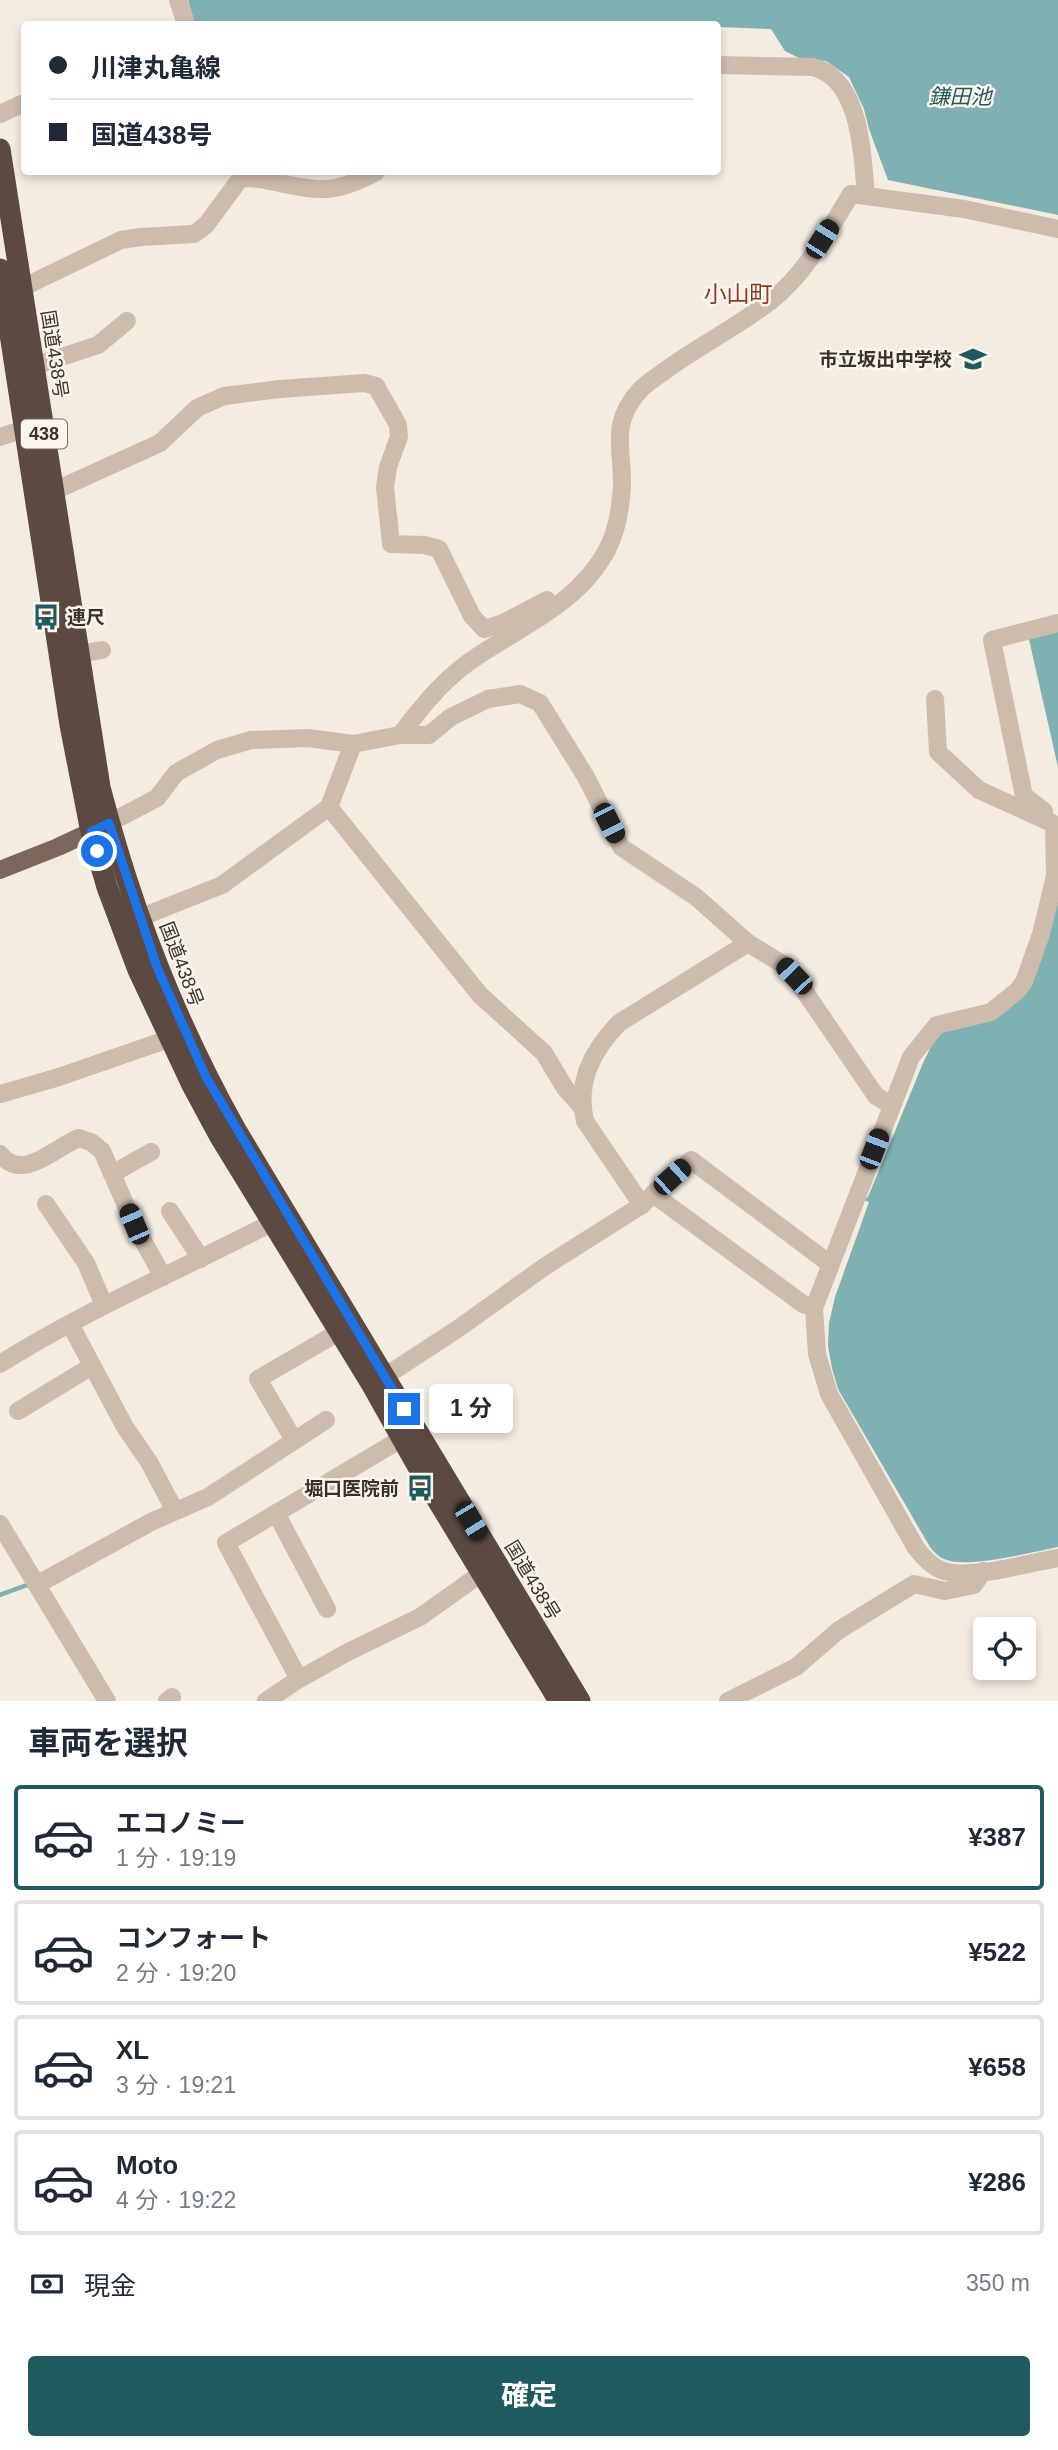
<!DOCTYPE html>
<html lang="ja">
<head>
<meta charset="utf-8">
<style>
	:root { --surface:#fff; --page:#f6f6f7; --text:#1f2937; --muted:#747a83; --line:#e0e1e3; --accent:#1f5a5e }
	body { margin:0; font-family:Helvetica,"Noto Sans JP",sans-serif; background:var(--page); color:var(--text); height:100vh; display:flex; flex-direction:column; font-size:26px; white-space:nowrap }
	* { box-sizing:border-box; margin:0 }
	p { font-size:23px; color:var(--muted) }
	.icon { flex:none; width:38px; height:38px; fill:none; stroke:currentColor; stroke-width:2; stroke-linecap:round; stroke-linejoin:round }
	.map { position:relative; height:1701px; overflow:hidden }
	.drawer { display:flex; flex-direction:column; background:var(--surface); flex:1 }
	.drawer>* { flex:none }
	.banner { position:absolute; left:21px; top:21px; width:700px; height:154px; border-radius:7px; box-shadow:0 4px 10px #0003; display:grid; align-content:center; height:154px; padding:0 28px; background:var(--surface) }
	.tools { position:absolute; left:973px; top:1617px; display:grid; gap:14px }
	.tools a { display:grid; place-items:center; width:63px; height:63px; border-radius:7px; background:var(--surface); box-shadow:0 4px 10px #0003; font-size:35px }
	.end { position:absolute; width:32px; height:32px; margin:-16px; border:9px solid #1a73e8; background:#fff; box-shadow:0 0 0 4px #fff }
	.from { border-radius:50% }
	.bubble { position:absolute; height:49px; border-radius:7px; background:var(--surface); box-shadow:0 4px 10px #0003; font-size:23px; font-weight:700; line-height:49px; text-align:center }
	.car { position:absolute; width:21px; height:42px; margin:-21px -10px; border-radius:9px; box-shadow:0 0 5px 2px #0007; background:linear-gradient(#222 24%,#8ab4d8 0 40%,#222 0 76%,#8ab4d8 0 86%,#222 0) }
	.banner b { display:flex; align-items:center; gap:24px; height:66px; font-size:26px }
	.banner b+b { border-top:2px solid var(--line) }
	.banner i { width:18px; height:18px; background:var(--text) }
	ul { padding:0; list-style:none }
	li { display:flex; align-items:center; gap:21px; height:105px; margin:0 14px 10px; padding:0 14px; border:4px solid var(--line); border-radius:7px }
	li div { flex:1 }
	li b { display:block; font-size:26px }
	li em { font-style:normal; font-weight:700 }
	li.current { border-color:var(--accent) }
	li>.icon { width:63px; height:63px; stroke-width:1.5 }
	h2 { padding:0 28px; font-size:32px; line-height:84px }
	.pay { display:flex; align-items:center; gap:18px; height:77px; padding:0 28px; font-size:26px }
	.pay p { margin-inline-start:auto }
	.cta { display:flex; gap:14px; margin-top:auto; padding:14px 28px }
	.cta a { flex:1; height:80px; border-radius:7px; background:var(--accent); color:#fff; font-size:28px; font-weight:700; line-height:80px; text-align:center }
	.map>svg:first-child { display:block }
	.water { fill:#7fb0b2 }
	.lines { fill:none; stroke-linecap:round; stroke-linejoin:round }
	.stream { stroke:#7fb0b2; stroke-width:4.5 }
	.minor { stroke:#cdbbac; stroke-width:18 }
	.major { stroke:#7d675c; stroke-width:18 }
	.highway { stroke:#5c4a42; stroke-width:21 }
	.route { stroke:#1a73e8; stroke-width:9 }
	.labels { text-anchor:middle; stroke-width:5; stroke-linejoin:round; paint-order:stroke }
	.shield { fill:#fbf5ee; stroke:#756b66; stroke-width:2 }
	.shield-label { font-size:18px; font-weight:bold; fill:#3b302b }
	.street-label { font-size:19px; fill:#3b302b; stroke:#fbf5ee }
	.poi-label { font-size:19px; font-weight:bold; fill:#3b302b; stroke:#fbf5ee; text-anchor:end }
	.water-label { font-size:21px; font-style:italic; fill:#1f5a5e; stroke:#fbf5ee }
	.quarter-label { font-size:23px; fill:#8c3b22; stroke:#fbf5ee }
</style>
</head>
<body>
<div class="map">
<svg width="1058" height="1701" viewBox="0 0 1058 1701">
	<rect width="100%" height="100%" fill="#f4ebe1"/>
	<g class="water">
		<polygon points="188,0 1058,0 1058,215 888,180 869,129 864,109 849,77 826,61 801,59 785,51 771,29 718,27 718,24 195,24"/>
		<polygon points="1058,626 1058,767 1028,635"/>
		<path d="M 1058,901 L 1058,1547 C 1033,1552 970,1568 947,1560 C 939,1558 935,1553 930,1547 L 838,1389 L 832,1368 L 828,1346 L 829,1323 L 835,1297 L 869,1202 L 863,1200 L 868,1197 L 923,1063 L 939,1030 L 995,1018 Z"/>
	</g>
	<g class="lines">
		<polyline class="stream" points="0,1595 27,1585 31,1587"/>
		<g class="minor">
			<polyline points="178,0 186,24"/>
			<path d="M 718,65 L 813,67 C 861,79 862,154 866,195"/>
			<polyline points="0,114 24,103"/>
			<path d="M 11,295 L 34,282 L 121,240 L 141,237 L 194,234 L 206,225 L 240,179 C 254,177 265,180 279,183 C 322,192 337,193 376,172"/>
			<polyline points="34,366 98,345 127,321"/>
			<polyline points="0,437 37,425"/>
			<polyline points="43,496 160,443 197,408 224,396 280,389 364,383 376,386 398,425 399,437 388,467 385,487 391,544 424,545 439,549 472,616 484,629 503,623 547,600"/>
			<polyline points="79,654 102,650"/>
			<path d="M 935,699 L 938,752 L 979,790 L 1054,824 L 1055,876 L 1041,934 L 1024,982 L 1017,991 L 991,1012 L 937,1025 L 911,1057 L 814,1308 L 817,1354 L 829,1394 L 916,1548 C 923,1557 931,1566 941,1570 C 970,1581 1027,1563 1058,1558"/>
			<path d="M 400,735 C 420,709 441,682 469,662 C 518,627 577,606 607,550 C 617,531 621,506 622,484 C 622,446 610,422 641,389 C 648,382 658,376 666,370 C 700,345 739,326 772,300 C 807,272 828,231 851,194 L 964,209 L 1058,229"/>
			<polyline points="329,807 480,995 544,1053 565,1088 582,1107"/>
			<polyline points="1044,811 1024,796 992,640 1058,623"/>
			<polyline points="109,823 157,798 176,773 217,750 251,740 308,738 353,744 400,735 429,735 451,717 488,699 520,694 540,703 586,777 621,847 696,897 748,943 782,964 794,976 876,1096 891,1105"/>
			<polyline points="139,918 222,885 329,807 353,744"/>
			<polyline points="0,1094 59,1077 183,1034"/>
			<path d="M 0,1154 C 23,1183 55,1147 79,1138 L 91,1142 L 102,1151 L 134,1224 L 163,1277"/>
			<polyline points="112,1174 151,1152"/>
			<polyline points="653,1194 691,1160 830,1264"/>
			<polyline points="46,1204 86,1263 104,1305"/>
			<path d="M 642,1205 L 585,1121 C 576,1082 592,1051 619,1023 L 748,943"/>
			<polyline points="170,1211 201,1259"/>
			<polyline points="70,1324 125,1427 149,1462 175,1511"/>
			<path d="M 0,1364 C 90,1307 190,1266 285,1216"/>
			<polyline points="375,1383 459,1328 547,1265 642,1205 653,1194 803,1304 814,1308"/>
			<polyline points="18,1411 92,1366"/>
			<polyline points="294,1440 258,1379 351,1325"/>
			<polyline points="276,1513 327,1609"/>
			<polyline points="0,1524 107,1701"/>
			<polyline points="38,1584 151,1522 208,1497 326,1420"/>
			<polyline points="299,1679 226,1543 391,1445 412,1429"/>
			<polyline points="167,1701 172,1697"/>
			<polyline points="266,1701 296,1681 348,1652 420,1617 472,1580 492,1569"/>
			<polyline points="728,1701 796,1667 839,1630 914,1584 945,1591 974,1585 983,1571"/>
		</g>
		<polyline class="major" points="0,870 58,847 103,826"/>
		<g class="highway">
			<path d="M 0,149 L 100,787 C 131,908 175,1021 236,1130 L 580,1701"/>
			<polyline points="0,269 70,725 91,832 107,887 138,970 192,1085 220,1137 372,1385 427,1483 559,1701"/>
		</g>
	</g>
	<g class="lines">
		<polyline class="route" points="97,851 91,832 109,823 157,967 206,1077 404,1409"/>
	</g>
	<defs>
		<g id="school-bare" transform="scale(2.1)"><path d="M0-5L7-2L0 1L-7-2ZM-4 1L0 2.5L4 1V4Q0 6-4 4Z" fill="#1f5a5e" stroke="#fbf5ee" stroke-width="2.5" paint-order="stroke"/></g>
		<g id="bus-bare" transform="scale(2.1)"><path d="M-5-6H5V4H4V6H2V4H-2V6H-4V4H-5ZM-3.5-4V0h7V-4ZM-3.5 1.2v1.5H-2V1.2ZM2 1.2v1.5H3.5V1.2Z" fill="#1f5a5e" stroke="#fbf5ee" stroke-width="2.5" paint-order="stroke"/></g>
	</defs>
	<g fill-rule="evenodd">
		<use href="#school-bare" x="973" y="359"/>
		<use href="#bus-bare" x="46" y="617"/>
		<use href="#bus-bare" x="420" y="1488"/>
	</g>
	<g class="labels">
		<rect class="shield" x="21" y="419.5" width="46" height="29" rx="5"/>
		<g class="shield-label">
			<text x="44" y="440">438</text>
		</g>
		<g class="street-label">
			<text transform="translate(55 354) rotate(81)" y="7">国道438号</text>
			<text transform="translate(182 964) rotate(69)" y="7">国道438号</text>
			<text transform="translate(533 1580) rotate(59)" y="7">国道438号</text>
		</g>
		<g class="poi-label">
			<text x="952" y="366">市立坂出中学校</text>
			<text x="67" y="624" text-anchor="start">連尺</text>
			<text x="399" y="1495">堀口医院前</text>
		</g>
		<g class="water-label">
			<text x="960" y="104">鎌田池</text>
		</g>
		<g class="quarter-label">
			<text x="738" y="302">小山町</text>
		</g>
	</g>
</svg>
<div class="tools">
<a><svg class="icon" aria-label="locate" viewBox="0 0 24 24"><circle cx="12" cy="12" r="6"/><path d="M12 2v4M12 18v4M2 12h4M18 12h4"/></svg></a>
</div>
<i class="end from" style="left:97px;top:851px"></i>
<i class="end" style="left:404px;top:1409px"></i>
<div class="bubble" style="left:429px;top:1384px;width:84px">1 分</div>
<i class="car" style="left:822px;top:239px;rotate:32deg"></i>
<i class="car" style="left:609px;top:823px;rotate:153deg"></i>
<i class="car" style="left:794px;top:976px;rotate:316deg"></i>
<i class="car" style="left:874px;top:1149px;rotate:21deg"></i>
<i class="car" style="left:672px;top:1177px;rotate:48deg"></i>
<i class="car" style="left:134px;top:1224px;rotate:337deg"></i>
<i class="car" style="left:471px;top:1521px;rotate:149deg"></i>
<div class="banner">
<b><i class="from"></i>川津丸亀線</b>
<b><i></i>国道438号</b>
</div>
</div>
<section class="drawer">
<h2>車両を選択</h2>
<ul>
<li class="current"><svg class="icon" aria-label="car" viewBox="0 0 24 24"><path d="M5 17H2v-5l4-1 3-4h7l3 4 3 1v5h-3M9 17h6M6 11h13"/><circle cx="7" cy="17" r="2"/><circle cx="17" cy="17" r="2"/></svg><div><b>エコノミー</b><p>1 分 · 19:19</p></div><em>¥387</em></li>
<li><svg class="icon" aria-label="car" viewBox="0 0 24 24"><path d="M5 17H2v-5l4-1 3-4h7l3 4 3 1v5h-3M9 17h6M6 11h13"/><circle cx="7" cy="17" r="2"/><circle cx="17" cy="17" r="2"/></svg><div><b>コンフォート</b><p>2 分 · 19:20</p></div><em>¥522</em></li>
<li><svg class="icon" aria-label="car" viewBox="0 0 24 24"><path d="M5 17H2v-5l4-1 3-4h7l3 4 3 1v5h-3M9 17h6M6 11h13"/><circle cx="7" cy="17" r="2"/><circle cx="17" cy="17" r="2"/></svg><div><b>XL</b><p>3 分 · 19:21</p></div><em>¥658</em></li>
<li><svg class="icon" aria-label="car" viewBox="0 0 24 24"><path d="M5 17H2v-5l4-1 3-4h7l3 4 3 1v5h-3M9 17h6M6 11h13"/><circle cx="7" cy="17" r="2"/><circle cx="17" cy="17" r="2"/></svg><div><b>Moto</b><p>4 分 · 19:22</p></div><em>¥286</em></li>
</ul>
<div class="pay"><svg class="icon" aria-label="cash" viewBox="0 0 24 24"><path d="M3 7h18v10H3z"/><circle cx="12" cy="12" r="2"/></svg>現金<p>350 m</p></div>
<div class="cta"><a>確定</a></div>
</section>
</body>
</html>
